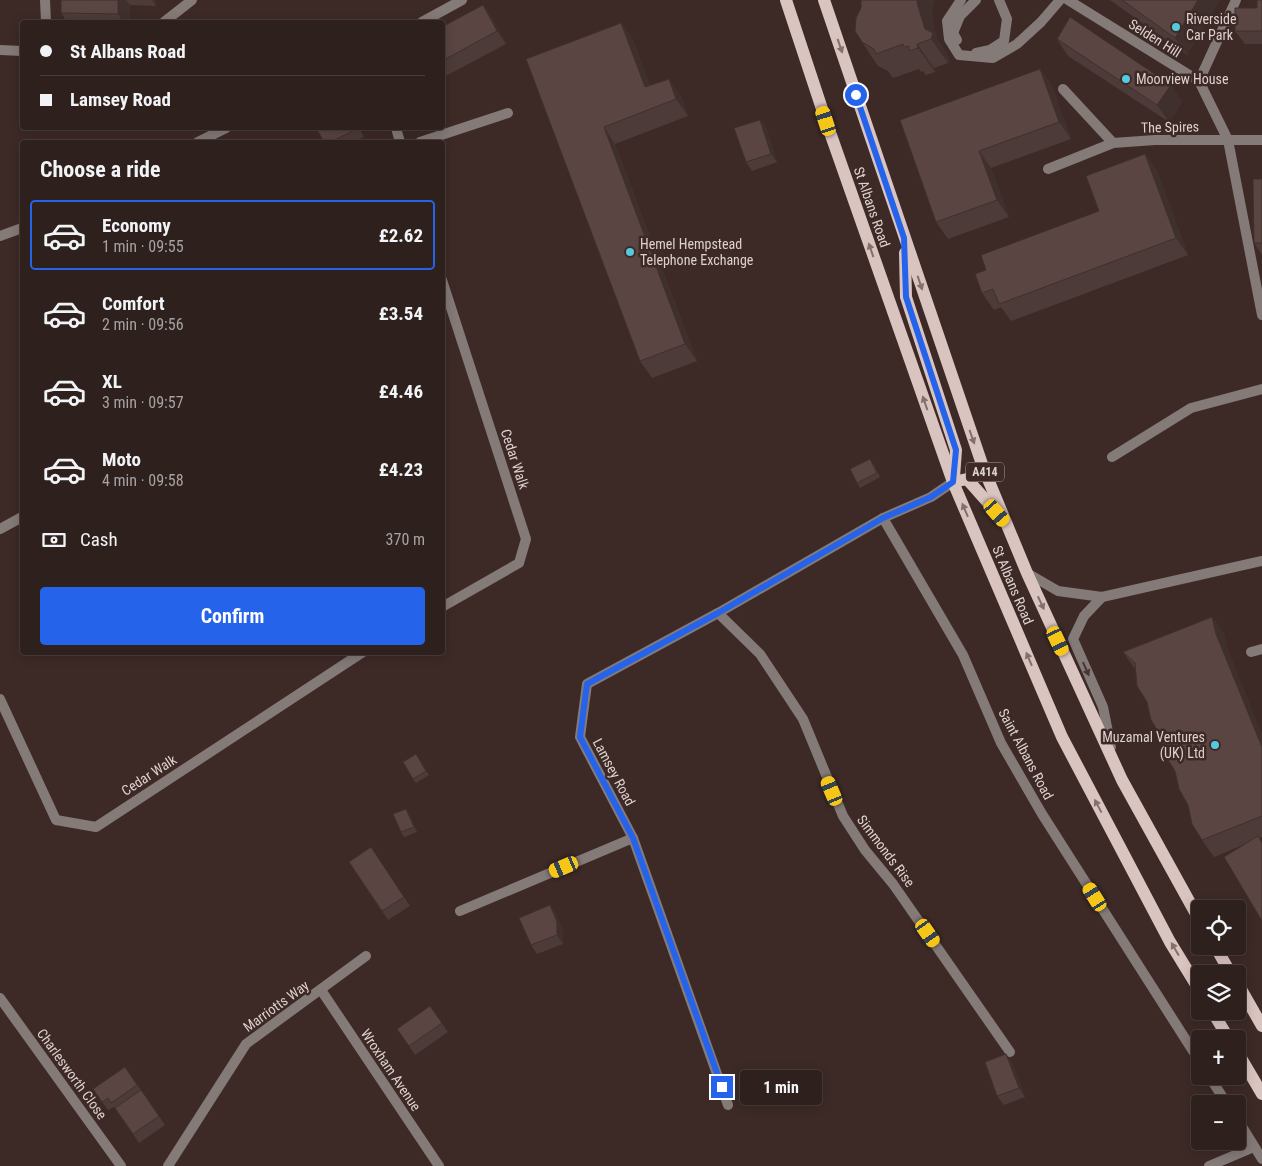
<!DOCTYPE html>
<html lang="en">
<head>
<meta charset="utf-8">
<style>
	:root { --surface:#2e201d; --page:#362826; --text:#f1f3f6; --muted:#a7a3a4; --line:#493e3b; --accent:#2563eb }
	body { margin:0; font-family:"Roboto Condensed",sans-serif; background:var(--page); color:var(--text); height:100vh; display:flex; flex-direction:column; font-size:19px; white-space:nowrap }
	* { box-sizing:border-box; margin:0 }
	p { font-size:16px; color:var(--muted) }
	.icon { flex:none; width:28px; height:28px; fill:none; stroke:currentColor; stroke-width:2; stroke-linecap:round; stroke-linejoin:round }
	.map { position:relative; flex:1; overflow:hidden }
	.details { position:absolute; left:20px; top:140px; width:425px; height:515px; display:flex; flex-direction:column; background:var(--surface); border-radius:5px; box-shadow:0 2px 12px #0003,0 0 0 1px var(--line) }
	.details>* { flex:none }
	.guide { position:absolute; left:20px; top:20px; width:425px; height:110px; border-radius:5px; box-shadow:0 2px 12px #0003,0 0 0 1px var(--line); display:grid; align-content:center; height:110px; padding:0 20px; background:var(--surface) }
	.controls { position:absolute; left:1191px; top:900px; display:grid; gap:10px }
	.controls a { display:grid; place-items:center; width:55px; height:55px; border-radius:5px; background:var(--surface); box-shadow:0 2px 12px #0003,0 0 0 1px var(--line); font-size:25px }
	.end { position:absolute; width:22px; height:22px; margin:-11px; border:6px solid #2563eb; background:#fff; box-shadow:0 0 0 2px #fff }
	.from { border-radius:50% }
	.bubble { position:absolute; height:35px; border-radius:5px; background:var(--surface); box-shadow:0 2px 12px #0003,0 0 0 1px var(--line); font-size:16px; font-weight:700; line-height:35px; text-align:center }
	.car { position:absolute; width:15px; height:30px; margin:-15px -8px; border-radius:6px; box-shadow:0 0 4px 1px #0007; background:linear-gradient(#f5c518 24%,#345 0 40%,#f5c518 0 76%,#345 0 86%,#f5c518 0) }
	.guide b { display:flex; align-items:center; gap:18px; height:48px; font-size:19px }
	.guide b+b { border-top:1px solid var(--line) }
	.guide i { width:12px; height:12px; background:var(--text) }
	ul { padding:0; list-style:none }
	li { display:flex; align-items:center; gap:15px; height:70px; margin:0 10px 8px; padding:0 10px; border:2px solid transparent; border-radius:5px }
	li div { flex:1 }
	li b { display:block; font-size:19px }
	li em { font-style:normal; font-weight:700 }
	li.current { border-color:var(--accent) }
	li>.icon { width:45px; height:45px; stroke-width:1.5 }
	h2 { padding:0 20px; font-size:22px; line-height:60px }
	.pay { display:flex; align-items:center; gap:12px; height:55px; padding:0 20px; font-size:19px }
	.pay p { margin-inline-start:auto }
	.button { display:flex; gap:10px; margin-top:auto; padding:10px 20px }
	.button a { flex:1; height:58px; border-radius:5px; background:var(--accent); color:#fff; font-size:20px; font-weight:700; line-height:58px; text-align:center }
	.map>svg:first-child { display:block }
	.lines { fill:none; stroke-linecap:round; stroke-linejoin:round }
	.service { stroke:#847a78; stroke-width:10 }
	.pedestrian { stroke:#847a78; stroke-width:10 }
	.minor { stroke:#847a78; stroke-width:10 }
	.tertiary { stroke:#847a78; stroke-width:10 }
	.primary { stroke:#dac4c0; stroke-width:12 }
	.wall { fill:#4d3b39 }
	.shaded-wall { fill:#3f302e }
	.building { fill:#5a4542; stroke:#3f302e }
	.oneway { fill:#846f6c }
	.oneway2 { fill:#483633 }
	.route { stroke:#2563eb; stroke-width:6 }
	.poi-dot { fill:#54cade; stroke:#3d2a27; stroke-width:2 }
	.labels { text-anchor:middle; stroke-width:5; stroke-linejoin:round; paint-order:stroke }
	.shield { fill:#3d2a27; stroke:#aea09d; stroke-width:1 }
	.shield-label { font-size:12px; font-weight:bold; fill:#ded2cf }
	.poi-label { font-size:14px; fill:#ded2cf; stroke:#3d2a27; text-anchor:start }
	.street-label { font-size:14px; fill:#ded2cf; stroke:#3d2a27 }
</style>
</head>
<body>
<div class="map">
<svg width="1262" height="1166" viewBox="0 0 1262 1166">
	<rect width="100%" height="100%" fill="#3d2a27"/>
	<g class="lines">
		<g class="service">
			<polyline points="45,0 46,22"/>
			<polyline points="961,0 947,21 949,39 959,55 993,58 1017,44 1041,22 1060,0"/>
			<polyline points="164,22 192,0"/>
			<polyline points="957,40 953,33 960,16 976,0"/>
			<polyline points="0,50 22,51"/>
			<polyline points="976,53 990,50 1004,41 1007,19 999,0"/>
			<polyline points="1063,89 1113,143"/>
			<polyline points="420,142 508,113"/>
			<polyline points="1048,169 1113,143 1155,140 1262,140"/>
			<polyline points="1112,457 1191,408 1262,389"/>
			<polyline points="1251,652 1262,649"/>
		</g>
		<polyline class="pedestrian" points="1199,81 1236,0"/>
		<g class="minor">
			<polyline points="1068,0 1199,81 1228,140 1262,315"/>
			<polyline points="396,128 400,142"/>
			<polyline points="442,280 526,539 519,563 442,607"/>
			<polyline points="883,518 963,655 1001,743 1042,814 1200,1062"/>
			<polyline points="0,529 22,517"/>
			<polyline points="1027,573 1058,591 1102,597 1262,561"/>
			<polyline points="718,613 760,654 803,719 843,816 865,850 893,884 1010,1052"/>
			<polyline points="0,699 56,820 96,827 363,652"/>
			<polyline points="460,911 633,838"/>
			<polyline points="321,990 439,1166"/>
			<polyline points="0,998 121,1166"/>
			<polyline points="1209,1076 1227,1104"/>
			<polyline points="728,1105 633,838 580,737 587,684 718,613 883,518 931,497 953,482"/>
			<polyline points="1238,1120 1262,1159"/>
			<polyline points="168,1166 246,1044 366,956"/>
			<polyline points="1209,1166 1254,1147"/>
		</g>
		<g class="tertiary">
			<polyline points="422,22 462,0"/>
			<polyline points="198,142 226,128"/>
			<polyline points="0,236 22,228"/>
			<polyline points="1102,597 1084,616 1073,639 1103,707 1111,747"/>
		</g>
		<g class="primary">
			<polyline points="786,0 826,121 953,482 1062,737 1170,942 1200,991"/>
			<polyline points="824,0 983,467 1027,573 1122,780 1200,921"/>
			<polyline points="905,253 906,297 956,450 954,477"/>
			<polyline points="953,482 967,479 999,515"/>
			<polyline points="1215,946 1231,974"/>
			<polyline points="1238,984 1262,1026"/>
			<polyline points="1212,1011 1229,1039"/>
			<polyline points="1238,1053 1262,1094"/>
		</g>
	</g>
	<g class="wall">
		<polygon points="61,0 156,0 156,6 130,5 130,22 67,22 61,13"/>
		<polygon points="1110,0 1220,0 1187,55"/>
		<polygon points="1262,0 1262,44 1245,44 1235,31 1257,8"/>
		<polygon points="483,5 492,18 506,44 442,78 442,27"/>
		<polygon points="861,8 932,11 934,30 938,41 949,57 948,63 934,68 935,72 926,75 923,71 921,72 919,69 893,78 888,71 878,66 862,42"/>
		<polygon points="621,23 633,40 650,86 681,96 688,116 615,144 697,361 652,378 640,361 526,59"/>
		<polygon points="1057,39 1183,101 1169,122 1068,56"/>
		<polygon points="1040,69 1052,86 1071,139 991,168 1009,217 948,239 936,222 900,120"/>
		<polygon points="760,120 766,128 777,162 752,171 746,162"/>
		<polygon points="359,128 364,137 353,142 324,142"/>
		<polygon points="1145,154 1157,171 1188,255 1011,321 1001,307 994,310 982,293 986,270 1099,211"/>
		<polygon points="1262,179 1262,255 1254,243"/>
		<polygon points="873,463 880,477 860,488 857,483"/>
		<polygon points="1212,617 1224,633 1228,651 1262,735 1262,837 1214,857 1202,840 1147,702 1135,669 1123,652"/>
		<polygon points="419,759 429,775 416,783 413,779"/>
		<polygon points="409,813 417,832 404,837 401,832"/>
		<polygon points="377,856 410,906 388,920 382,911"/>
		<polygon points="550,905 556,914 563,930 563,944 537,954 531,945"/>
		<polygon points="430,1006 448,1032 415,1055 397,1029"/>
		<polygon points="1006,1054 1012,1063 1025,1097 1004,1105 997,1096"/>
		<polygon points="125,1067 165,1125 139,1143 114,1107 108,1110 93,1089"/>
	</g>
	<g class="shaded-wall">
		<polygon points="118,0 126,0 130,5 130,22 123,22 118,14"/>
		<polygon points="152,0 156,0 156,6"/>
		<polygon points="917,0 935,0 932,11 934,30 938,41 949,57 948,63 931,39 925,29 918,6"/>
		<polygon points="1198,0 1220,0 1187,55 1175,38"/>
		<polygon points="483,5 492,18 506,44 497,31"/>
		<polygon points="621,23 633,40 657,104 645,87"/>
		<polygon points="917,44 934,68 935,72 918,48"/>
		<polygon points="1040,69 1052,86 1071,139 1059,122"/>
		<polygon points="669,79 681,96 688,116 676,99"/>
		<polygon points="1171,85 1183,101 1169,122 1157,105"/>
		<polygon points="760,120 766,128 777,162 771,154"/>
		<polygon points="604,127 615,144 697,361 685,344"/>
		<polygon points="979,151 991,168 1009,217 997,200"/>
		<polygon points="1145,154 1157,171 1188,255 1176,238"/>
		<polygon points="1212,617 1224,633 1228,651 1262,735 1262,747 1216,634"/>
		<polygon points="406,809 409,813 417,832 414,827"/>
		<polygon points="550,905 556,914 563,930 563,944 557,935"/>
		<polygon points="1006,1054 1012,1063 1025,1097 1019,1088"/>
	</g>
	<g class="building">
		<polygon points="61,0 118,0 118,14 61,13"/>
		<polygon points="861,0 917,0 918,6 925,29 933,33 931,39 917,44 918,48 909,51 909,46 904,47 903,44 876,54 874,49 862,42 855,31 856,18 861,8"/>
		<polygon points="1122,0 1198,0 1175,38"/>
		<polygon points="1257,0 1262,0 1262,31 1235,31 1235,8 1257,8"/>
		<polygon points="483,5 497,31 442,61 442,27"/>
		<polygon points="1070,17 1171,85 1157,105 1057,39"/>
		<polygon points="621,23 645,87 669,79 676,99 604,127 685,344 640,361 526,59"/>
		<polygon points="1040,69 1059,122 979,151 997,200 936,222 900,120"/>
		<polygon points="760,120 771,154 746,162 734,128"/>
		<polygon points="316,128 358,128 331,142 324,142"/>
		<polygon points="1145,154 1176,238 999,304 993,289 982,293 975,274 986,270 981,255 1099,211 1086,176"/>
		<polygon points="1253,179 1262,179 1262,243 1254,243"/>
		<polygon points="870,459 877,473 857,483 850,469"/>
		<polygon points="1212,617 1216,634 1262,747 1262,816 1202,840 1192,824 1188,805 1179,789 1175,771 1165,755 1161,736 1151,720 1147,702 1137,686 1135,663 1123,652"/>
		<polygon points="416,754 426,771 413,779 403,762"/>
		<polygon points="406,809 414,827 401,832 393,814"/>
		<polygon points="1258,836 1262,843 1262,921 1224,857"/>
		<polygon points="371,847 404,897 382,911 349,862"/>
		<polygon points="550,905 557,922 557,935 531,945 519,918"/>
		<polygon points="430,1006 442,1023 409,1046 397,1029"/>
		<polygon points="1006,1054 1019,1088 997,1096 985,1062"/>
		<polygon points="125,1067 137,1085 111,1103 108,1098 102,1102 93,1089"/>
		<polygon points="141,1090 159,1116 133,1134 115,1108"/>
	</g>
	<defs><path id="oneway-solid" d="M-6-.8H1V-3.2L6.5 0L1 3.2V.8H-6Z" transform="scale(1.25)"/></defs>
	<g class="oneway">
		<use href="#oneway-solid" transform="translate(840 46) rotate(71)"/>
		<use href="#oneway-solid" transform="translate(871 250) rotate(-109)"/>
		<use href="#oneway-solid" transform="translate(920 283) rotate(71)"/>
		<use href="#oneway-solid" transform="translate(925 403) rotate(-109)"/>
		<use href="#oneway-solid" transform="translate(972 437) rotate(70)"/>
		<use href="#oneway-solid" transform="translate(965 510) rotate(-113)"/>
		<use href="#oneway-solid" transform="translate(1041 603) rotate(65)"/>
		<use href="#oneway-solid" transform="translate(1029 659) rotate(-113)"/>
		<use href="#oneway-solid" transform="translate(1098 806) rotate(-118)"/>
		<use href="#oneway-solid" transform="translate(1175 949) rotate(-121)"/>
	</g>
	<use class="oneway2" href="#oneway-solid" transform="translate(1086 669) rotate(66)"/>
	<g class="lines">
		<polyline class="route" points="722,1087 633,838 580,737 587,684 718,613 883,518 931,497 953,482 956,450 906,297 904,238 856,95"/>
	</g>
	<g class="poi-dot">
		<circle cx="1176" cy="27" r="5"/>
		<circle cx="1126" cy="79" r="5"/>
		<circle cx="630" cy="252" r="5"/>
		<circle cx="1215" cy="745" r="5"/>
	</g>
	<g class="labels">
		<rect class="shield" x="966" y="462.5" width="38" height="19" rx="4"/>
		<g class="shield-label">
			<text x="985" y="476">A414</text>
		</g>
		<g class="poi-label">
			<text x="1186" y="24">Riverside<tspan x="1186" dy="16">Car Park</tspan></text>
			<text x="1136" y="84">Moorview House</text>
			<text x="640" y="249">Hemel Hempstead<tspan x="640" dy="16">Telephone Exchange</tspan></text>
			<text x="1205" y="742" text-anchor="end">Muzamal Ventures<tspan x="1205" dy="16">(UK) Ltd</tspan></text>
		</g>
		<g class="street-label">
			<text transform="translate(1155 38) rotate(32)" y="5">Selden Hill</text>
			<text transform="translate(1170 127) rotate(-1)" y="5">The Spires</text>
			<text transform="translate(872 207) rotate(71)" y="5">St Albans Road</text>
			<text transform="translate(515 459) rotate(72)" y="5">Cedar Walk</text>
			<text transform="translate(1013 585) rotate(67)" y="5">St Albans Road</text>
			<text transform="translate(1026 754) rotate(62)" y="5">Saint Albans Road</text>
			<text transform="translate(614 772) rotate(62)" y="5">Lamsey Road</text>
			<text transform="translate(149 775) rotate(-33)" y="5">Cedar Walk</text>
			<text transform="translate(886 851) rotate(53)" y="5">Simmonds Rise</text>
			<text transform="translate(276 1006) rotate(-36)" y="5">Marriotts Way</text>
			<text transform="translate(391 1070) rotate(56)" y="5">Wroxham Avenue</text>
			<text transform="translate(72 1074) rotate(54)" y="5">Charlesworth Close</text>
		</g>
	</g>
</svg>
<div class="controls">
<a><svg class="icon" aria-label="locate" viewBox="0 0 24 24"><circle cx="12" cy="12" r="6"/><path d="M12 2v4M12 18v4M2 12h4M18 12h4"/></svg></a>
<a><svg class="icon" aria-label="layers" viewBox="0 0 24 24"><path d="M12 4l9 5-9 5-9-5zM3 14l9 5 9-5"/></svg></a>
<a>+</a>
<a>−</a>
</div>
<i class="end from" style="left:856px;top:95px"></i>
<i class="end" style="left:722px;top:1087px"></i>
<div class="bubble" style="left:740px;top:1070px;width:82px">1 min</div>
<i class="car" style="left:826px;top:121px;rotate:342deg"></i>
<i class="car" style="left:997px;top:513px;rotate:139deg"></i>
<i class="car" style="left:1058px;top:641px;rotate:155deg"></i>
<i class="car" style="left:832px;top:791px;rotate:337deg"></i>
<i class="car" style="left:564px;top:867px;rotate:247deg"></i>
<i class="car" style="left:1095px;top:897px;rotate:328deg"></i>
<i class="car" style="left:928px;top:933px;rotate:145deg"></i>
<div class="guide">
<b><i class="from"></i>St Albans Road</b>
<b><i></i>Lamsey Road</b>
</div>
<section class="details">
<h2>Choose a ride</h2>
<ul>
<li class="current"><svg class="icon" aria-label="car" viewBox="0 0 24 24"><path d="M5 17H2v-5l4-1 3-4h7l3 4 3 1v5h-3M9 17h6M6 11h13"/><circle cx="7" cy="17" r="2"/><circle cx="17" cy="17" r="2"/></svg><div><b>Economy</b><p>1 min · 09:55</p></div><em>£2.62</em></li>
<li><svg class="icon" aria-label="car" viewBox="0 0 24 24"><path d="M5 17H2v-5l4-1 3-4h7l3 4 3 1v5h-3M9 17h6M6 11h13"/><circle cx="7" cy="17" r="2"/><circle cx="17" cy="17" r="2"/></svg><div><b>Comfort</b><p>2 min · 09:56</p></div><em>£3.54</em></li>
<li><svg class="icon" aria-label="car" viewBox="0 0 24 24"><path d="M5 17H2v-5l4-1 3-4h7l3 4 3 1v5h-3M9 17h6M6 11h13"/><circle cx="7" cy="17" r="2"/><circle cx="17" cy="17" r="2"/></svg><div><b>XL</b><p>3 min · 09:57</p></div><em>£4.46</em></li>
<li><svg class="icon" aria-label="car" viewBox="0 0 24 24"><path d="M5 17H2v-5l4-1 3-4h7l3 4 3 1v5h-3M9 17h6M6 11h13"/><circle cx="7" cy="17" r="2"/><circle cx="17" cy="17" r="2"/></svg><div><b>Moto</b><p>4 min · 09:58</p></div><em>£4.23</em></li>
</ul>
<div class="pay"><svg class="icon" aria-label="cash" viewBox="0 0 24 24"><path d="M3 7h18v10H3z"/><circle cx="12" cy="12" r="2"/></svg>Cash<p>370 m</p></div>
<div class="button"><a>Confirm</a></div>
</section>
</div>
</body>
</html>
